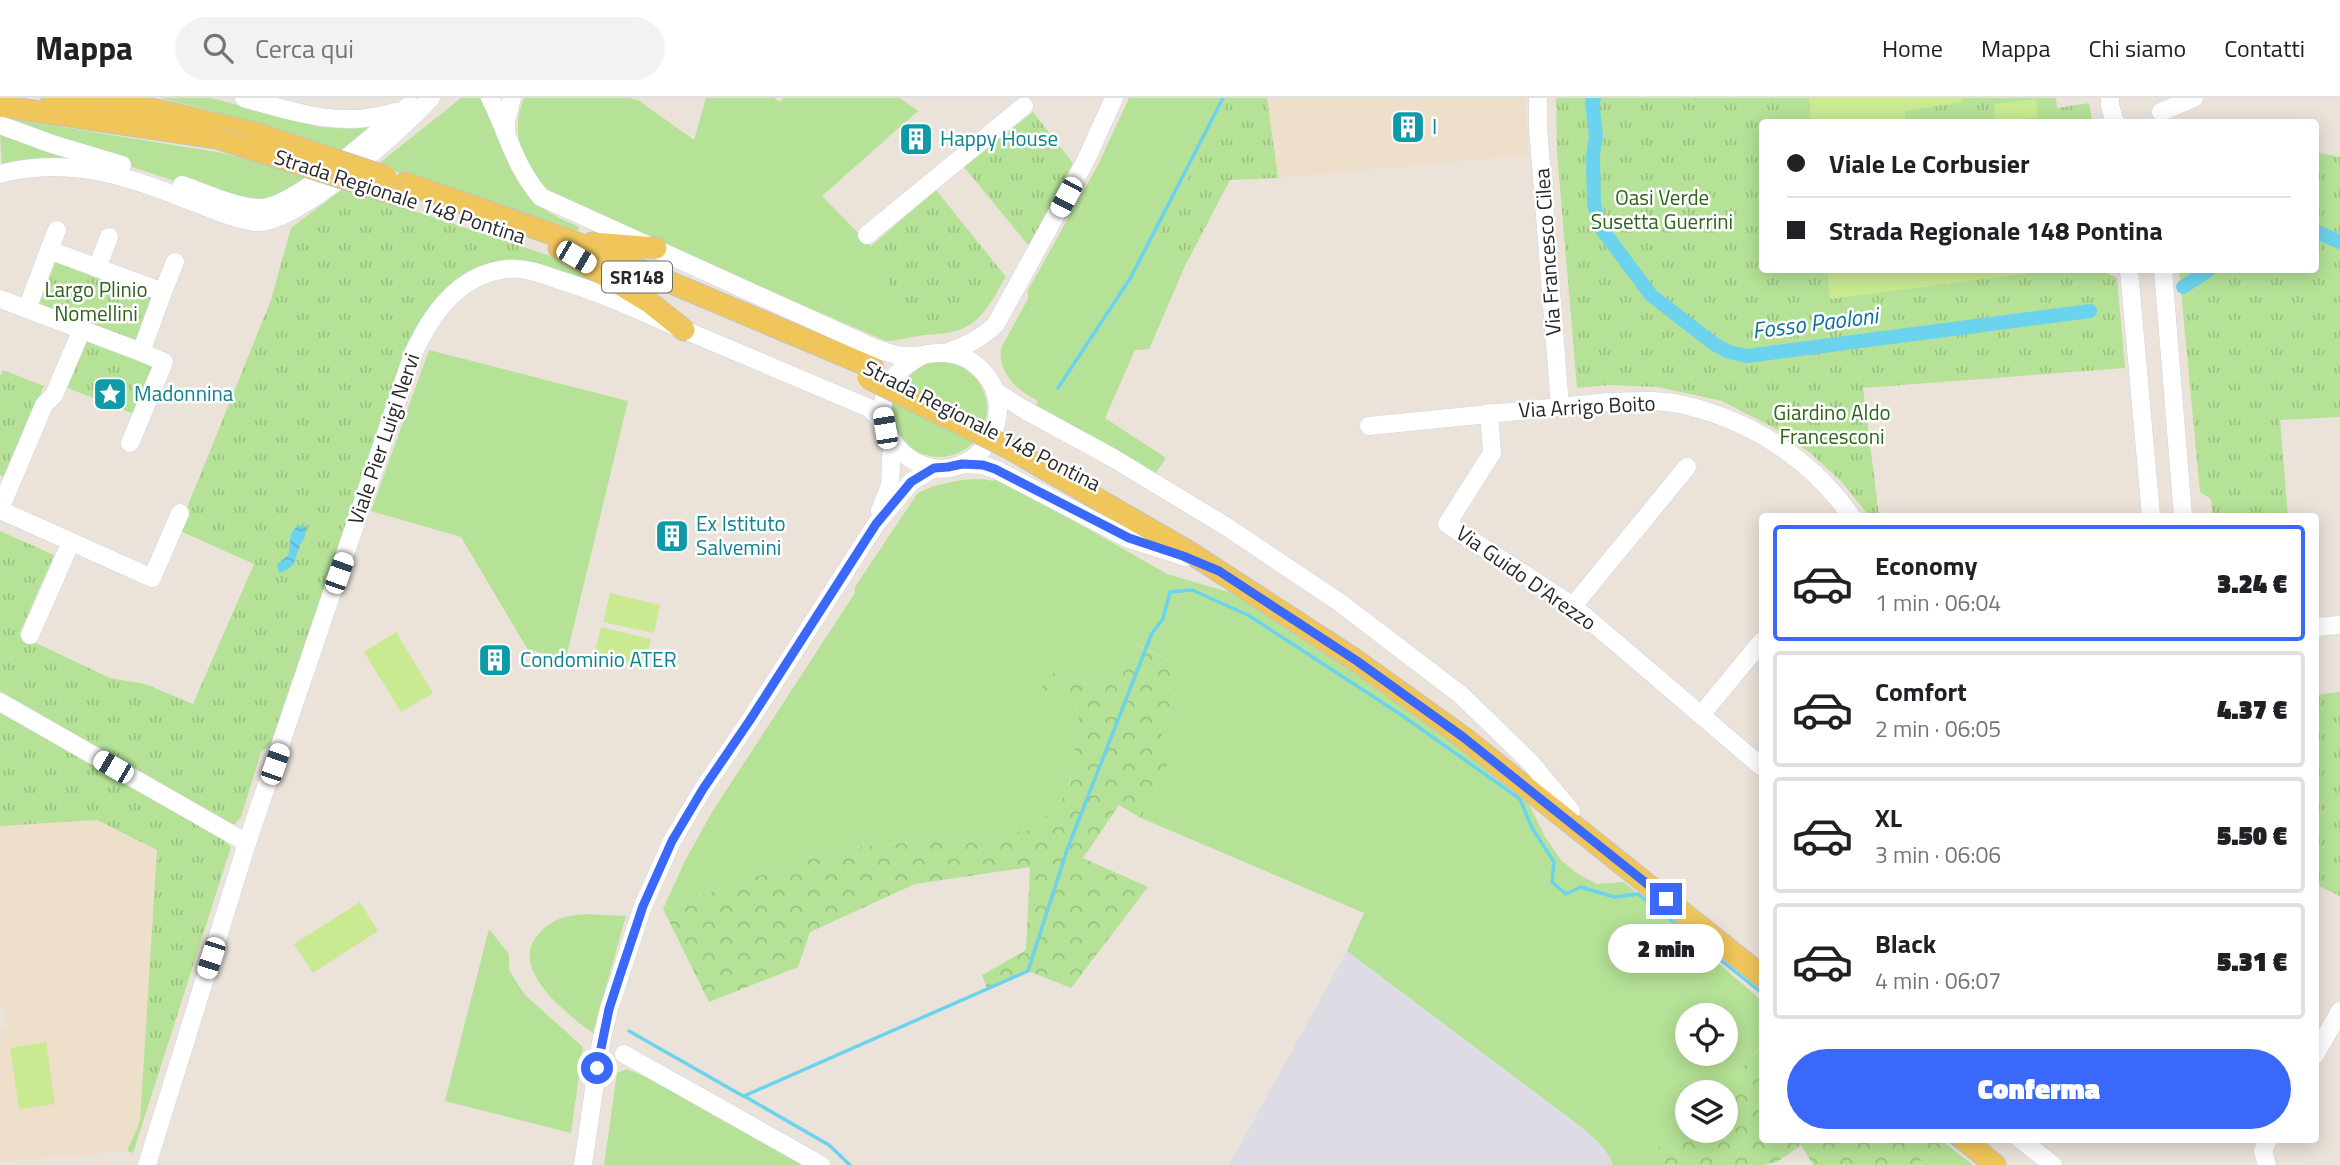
<!DOCTYPE html>
<html lang="it">
<head>
<meta charset="utf-8">
<style>
	:root { --surface:#fff; --page:#f2f2f2; --text:#202124; --muted:#757577; --line:#e0e0e0; --accent:#3968fa }
	body { margin:0; font-family:"Titillium Web",sans-serif; background:var(--page); color:var(--text); height:100vh; display:flex; flex-direction:column; font-size:26px; white-space:nowrap }
	* { box-sizing:border-box; margin:0 }
	p { font-size:23px; color:var(--muted) }
	.icon { flex:none; width:38px; height:38px; fill:none; stroke:currentColor; stroke-width:2; stroke-linecap:round; stroke-linejoin:round }
	.map { position:relative; flex:1; overflow:hidden }
	.details { position:absolute; left:1759px; top:415px; width:560px; height:630px; display:flex; flex-direction:column; background:var(--surface); border-radius:7px; box-shadow:0 4px 18px #0003 }
	.details>* { flex:none }
	.top-card { position:absolute; left:1759px; top:21px; width:560px; height:154px; border-radius:7px; box-shadow:0 4px 18px #0003; display:grid; align-content:center; height:154px; padding:0 28px; background:var(--surface) }
	.tools { position:absolute; left:1675px; top:905px; display:grid; gap:14px }
	.tools a { display:grid; place-items:center; width:63px; height:63px; border-radius:50%; background:var(--surface); box-shadow:0 4px 18px #0003; font-size:35px }
	.end { position:absolute; width:32px; height:32px; margin:-16px; border:9px solid #3968fa; background:#fff; box-shadow:0 0 0 4px #fff }
	.from { border-radius:50% }
	.bubble { position:absolute; height:49px; border-radius:24px; background:var(--surface); box-shadow:0 4px 18px #0003; font-size:23px; font-weight:800; line-height:49px; text-align:center }
	.car { position:absolute; width:21px; height:42px; margin:-21px -10px; border-radius:9px; box-shadow:0 0 5px 2px #0007; background:linear-gradient(#fff 24%,#345 0 40%,#fff 0 76%,#345 0 86%,#fff 0) }
	.top-card b { display:flex; align-items:center; gap:24px; height:66px; font-size:26px }
	.top-card b+b { border-top:2px solid var(--line) }
	.top-card i { width:18px; height:18px; background:var(--text) }
	ul { padding:12px 0 0; list-style:none }
	li { display:flex; align-items:center; gap:21px; height:116px; margin:0 14px 10px; padding:0 14px; border:4px solid var(--line); border-radius:7px }
	li div { flex:1 }
	li b { display:block; font-size:26px }
	li em { font-style:normal; font-weight:800 }
	li.on { border-color:var(--accent) }
	li>.icon { width:63px; height:63px; stroke-width:1.5 }
	.cta { display:flex; gap:14px; margin-top:auto; padding:14px 28px }
	.cta a { flex:1; height:80px; border-radius:42px; background:var(--accent); color:#fff; font-size:28px; font-weight:800; line-height:80px; text-align:center }
	header { display:flex; align-items:center; gap:42px; box-sizing:border-box; height:98px; padding:0 35px; background:var(--surface); border-bottom:2px solid var(--line) }
	header strong { font-size:33px }
	nav { display:flex; gap:38px; margin-inline-start:auto; font-size:24px }
	.search { width:490px; height:63px; background:var(--page); display:flex; align-items:center; gap:18px; box-sizing:border-box; padding:0 24px; border-radius:38px; color:var(--muted); font-size:26px }
	.map>svg:first-child { display:block }
	.industrial { fill:#dddbe3 }
	.education { fill:#eddfc9 }
	.grass { fill:#b5e296; fill-rule:evenodd }
	.forest { fill:url(#forest-crowns) }
	.park { fill:url(#park-tufts) }
	.pitch { fill:#caea92 }
	.water { fill:url(#water-waves) }
	.lines { fill:none; stroke-linecap:round; stroke-linejoin:round }
	.stream { stroke:#6cd3ee; stroke-width:3.5 }
	.canal { stroke:#6cd3ee; stroke-width:14 }
	.minor-casing { stroke:#d0d4e2; stroke-width:19 }
	.major-casing { stroke:#c3c3c3; stroke-width:23 }
	.minor { stroke:#fff; stroke-width:18 }
	.major { stroke:#f0c55a; stroke-width:21 }
	.major-bridge-casing { stroke:#c3c3c3; stroke-width:23; stroke-linecap:butt }
	.major-bridge { stroke:#f0c55a; stroke-width:21 }
	.route { stroke:#3968fa; stroke-width:9 }
	.labels { text-anchor:middle; stroke-width:5; stroke-linejoin:round; paint-order:stroke }
	.shield { fill:#fff; stroke:#696969; stroke-width:2 }
	.shield-label { font-size:19px; font-weight:bold; fill:#292929 }
	.culture-label { font-size:21px; fill:#0d838f; stroke:#fff; text-anchor:start }
	.street-label { font-size:21px; fill:#292929; stroke:#fff }
	.park-label { font-size:21px; fill:#2d6519; stroke:#fff }
	.water-label { font-size:23px; font-style:italic; fill:#0d7199; stroke:#fff }
</style>
</head>
<body>
<header>
<strong>Mappa</strong>
<div class="search"><svg class="icon" aria-label="search" viewBox="0 0 24 24"><circle cx="10" cy="10" r="6"/><path d="M15 15l6 6"/></svg>Cerca qui</div>
<nav><a>Home</a><a>Mappa</a><a>Chi siamo</a><a>Contatti</a></nav>
</header>
<div class="map">
<svg width="2340" height="1067" viewBox="0 0 2340 1067">
	<defs>
		<pattern id="forest-crowns" width="20" height="18" patternUnits="userSpaceOnUse" patternTransform="scale(1.75)"><rect width="20" height="18" fill="#b5e296"/><path d="M2 6a3 3 0 1 1 6 0M12 15a3 3 0 1 1 6 0" fill="none" stroke="#9cc281"/></pattern>
		<pattern id="park-tufts" width="24" height="20" patternUnits="userSpaceOnUse" patternTransform="scale(1.75)"><rect width="24" height="20" fill="#b5e296"/><path d="M3 7l-1-3M5 7V3M7 7l1-3M15 17l-1-3M17 17v-4M19 17l1-3" fill="none" stroke="#9cc281"/></pattern>
		<pattern id="water-waves" width="16" height="10" patternUnits="userSpaceOnUse" patternTransform="scale(1.75)"><rect width="16" height="10" fill="#6cd3ee"/><path d="M0 5q4-4 8 0t8 0" fill="none" stroke="#5eb5cc"/></pattern>
	</defs>
	<rect width="100%" height="100%" fill="#ebe3da"/>
	<polygon class="industrial" points="1347,853 1572,1022 1601,1047 1611,1060 1613,1067 1229,1067"/>
	<g class="education">
		<polygon points="1267,0 1525,0 1528,57 1278,80"/>
		<polygon points="97,722 157,751 140,1024 127,1053 0,1064 0,933 7,929 0,901 0,728"/>
	</g>
	<g class="grass">
		<polygon points="160,0 211,0 320,29 353,31 381,26 348,52 337,54 212,13"/>
		<path d="M 461,0 L 484,0 C 498,29 509,75 529,98 C 541,113 562,121 579,129 L 577,137 L 377,67 Z"/>
		<path d="M 524,0 L 629,0 L 638,2 L 694,42 L 706,0 L 774,0 L 780,4 L 783,0 L 900,0 L 918,13 L 822,98 L 871,148 L 900,212 L 978,209 L 1006,179 C 998,191 991,207 981,217 C 962,238 944,234 919,238 C 908,239 897,243 886,243 L 558,102 C 527,77 507,40 524,0 Z"/>
		<path d="M 1129,0 L 1229,0 L 1152,151 L 1185,168 L 1149,251 L 1135,252 L 1105,320 L 1166,360 L 1156,375 L 1036,307 L 1038,303 C 1017,292 998,276 1001,250 L 1028,201 L 1028,192 L 1098,67 Z"/>
		<polygon points="0,19 223,55 314,79 292,96 246,106 67,48"/>
		<polygon points="0,36 88,67 2,70"/>
		<polygon points="429,252 628,303 566,560 528,552 461,439 371,413"/>
		<circle cx="939" cy="311" r="48"/>
		<path d="M 997,379 L 1167,476 L 1242,498 L 1395,601 L 1526,700 L 1545,739 L 1561,762 L 1578,776 L 1597,786 L 1624,784 L 1762,903 L 1762,947 L 1755,954 L 1732,996 L 1738,1014 L 1726,1023 L 1726,994 L 1687,994 L 1687,1028 L 1657,1050 L 1647,1067 L 1613,1067 C 1607,1048 1587,1034 1572,1022 L 1347,853 L 1364,815 L 1141,720 L 1174,654 L 1160,633 L 1184,571 L 1137,546 L 1119,585 L 1093,588 L 1048,573 L 1074,602 L 1081,629 L 1070,667 L 1071,692 L 1032,732 L 831,752 L 663,811 L 685,763 L 712,714 L 855,495 L 855,489 L 917,396 C 934,385 974,378 993,383 ZM 1687,917 L 1726,917 L 1726,956 L 1687,956 Z"/>
		<path d="M 586,816 L 626,818 L 593,935 C 567,916 508,871 538,837 C 552,820 565,818 586,816 Z"/>
		<polygon points="489,831 509,856 509,872 524,896 583,949 571,1035 445,1003"/>
		<polygon points="627,971 666,988 805,1067 604,1067 617,975"/>
		<polygon points="1946,1046 1973,1067 1915,1067"/>
	</g>
	<g class="forest">
		<polygon points="1136,546 1184,571 1160,633 1174,654 1141,720 1119,707 1083,760 1148,789 1071,890 1028,873 987,891 982,877 1026,852 1030,769 915,786 810,834 798,869 709,904 663,811 831,752 1032,732 1071,692 1070,667 1081,629 1074,602 1042,591 1048,573 1093,588 1119,585"/>
		<polygon points="1762,947 1762,1041 1940,1041 1946,1046 1915,1067 1813,1067 1801,1047 1777,1064 1763,1067 1647,1067 1657,1050 1687,1028 1687,1032 1726,1032 1726,1023 1737,1013 1732,996 1737,977"/>
	</g>
	<g class="park">
		<polygon points="1229,0 1267,0 1278,80 1230,82 1185,168 1152,151"/>
		<polygon points="1556,0 2056,0 2057,10 2089,5 2092,24 1762,24 1762,172 2107,172 2107,175 2117,180 2125,270 1863,290 1879,418 1869,418 1841,383 1809,354 1774,330 1722,303 1657,289 1607,287 1577,290 1557,54"/>
		<polygon points="1033,14 1073,65 1029,148 964,69"/>
		<polygon points="2315,54 2340,59 2340,319 2280,322 2288,418 2213,418 2211,401 2200,394 2179,172 2315,172"/>
		<polygon points="344,90 572,165 646,208 531,166 437,202 280,638 261,654 241,719 233,727 0,593 0,433 54,457 19,537 110,580 145,586 193,606 254,466 178,432 271,202 291,130"/>
		<polygon points="936,92 1006,179 978,209 948,223 925,226 900,212 871,148"/>
		<polygon points="56,163 155,201 137,247 38,209"/>
		<polygon points="84,242 153,269 134,316 65,289"/>
		<polygon points="3,272 44,288 7,380 0,377 0,278"/>
		<polygon points="2340,594 2340,798 2315,786 2315,597"/>
		<polygon points="0,612 221,740 231,749 133,1055 127,1053 140,1024 157,752 97,722 0,728"/>
	</g>
	<g class="pitch">
		<polygon points="1809,0 1963,0 1963,4 1905,13 1905,24 1811,24"/>
		<polygon points="2036,1 2038,19 1996,24 1994,6"/>
		<polygon points="1827,172 2043,172 2032,175 1830,201"/>
		<polygon points="610,495 660,507 654,535 603,524"/>
		<polygon points="601,529 651,541 644,569 594,558"/>
		<polygon points="396,534 433,595 401,614 364,554"/>
		<polygon points="360,804 378,833 313,875 294,846"/>
		<polygon points="46,944 55,1006 19,1011 10,950"/>
	</g>
	<path class="water" d="M 303,427 L 306,429 C 306,442 303,440 299,450 C 293,466 297,468 279,475 L 277,467 L 289,456 C 291,443 287,430 303,427 Z"/>
	<g class="lines">
		<g class="stream">
			<polyline points="1058,290 1131,179 1223,0"/>
			<polyline points="629,933 743,998"/>
			<polyline points="1948,1041 1957,1049"/>
			<polyline points="850,1067 829,1047 744,998 1028,873 1067,752 1152,535 1163,521 1170,494 1192,492 1248,517 1400,616 1520,701 1532,730 1554,764 1552,784 1566,796 1581,789 1614,799 1638,796 1762,895"/>
		</g>
		<g class="canal">
			<polyline points="1594,0 1592,4 1596,38 1593,57 1594,107 1601,130 1651,197 1714,246 1729,254 1747,258 2090,213"/>
			<polyline points="2315,133 2340,144"/>
			<polyline points="2183,189 2209,172"/>
		</g>
		<g class="minor-casing">
			<g id="minor">
				<path d="M 244,0 C 293,14 344,31 395,14"/>
				<path d="M 490,0 C 508,35 514,68 541,99 L 872,249 C 884,254 896,258 908,258 C 921,259 933,253 946,255 C 974,257 999,283 998,312 C 997,329 991,343 979,355 C 920,410 831,306 921,258"/>
				<polyline points="1538,0 1538,29 1560,308"/>
				<polyline points="2110,0 2110,8 2115,24"/>
				<polyline points="2161,14 2194,0"/>
				<polyline points="0,27 52,46 122,67"/>
				<polyline points="506,32 506,23 512,0"/>
				<path d="M 0,76 C 65,58 125,77 185,101 C 208,109 232,121 256,124 C 295,128 404,30 431,0"/>
				<path d="M 182,87 C 205,95 236,110 260,110 C 296,110 379,31 410,7"/>
				<polyline points="867,137 1024,8"/>
				<polygon points="49,152 163,194 141,254 27,211"/>
				<polyline points="49,152 57,132"/>
				<polyline points="97,170 109,139"/>
				<polyline points="2129,172 2151,418"/>
				<polyline points="2163,172 2183,418"/>
				<polyline points="163,194 175,164"/>
				<polyline points="0,201 27,211"/>
				<path d="M 948,254 C 967,247 982,240 996,226 L 1086,62 L 1114,0"/>
				<polyline points="995,293 1025,312 1113,360 1227,429 1339,504 1461,597 1531,665 1571,713"/>
				<polyline points="1489,315 1492,355 1447,426 1573,508 1762,669"/>
				<path d="M 1369,328 L 1609,304 C 1634,303 1659,301 1684,307 C 1752,323 1811,361 1851,418"/>
				<polyline points="130,345 164,264 141,254"/>
				<polyline points="962,366 983,367 997,372 1129,441 1186,459"/>
				<polyline points="0,411 44,307 54,297 82,231"/>
				<polyline points="0,412 152,480 180,415"/>
				<polyline points="880,413 890,387 892,344"/>
				<polyline points="1573,508 1687,369"/>
				<polyline points="2315,529 2340,527"/>
				<polyline points="30,537 71,444"/>
				<polyline points="0,604 247,745"/>
				<polyline points="1701,617 1762,543"/>
				<polyline points="624,956 821,1067"/>
				<polyline points="2315,957 2340,913"/>
				<polyline points="2020,1041 2053,1067"/>
				<path d="M 147,1067 L 247,745 L 413,256 C 431,216 459,176 507,171 C 524,169 542,176 559,182 C 603,195 644,215 687,233 C 747,259 808,284 869,310 L 878,319 L 885,330"/>
				<polyline points="583,1067 601,944 609,911 643,808 672,743 703,691 750,622 876,426 911,384 934,370"/>
				<polyline points="2267,1067 2263,1053 2268,1041"/>
			</g>
		</g>
		<g class="major-casing">
			<g id="major">
				<polyline points="52,0 86,8"/>
				<polyline points="94,0 166,14 258,36"/>
				<polyline points="0,8 217,40"/>
				<polyline points="405,85 572,143 873,270"/>
				<polyline points="592,145 656,150"/>
				<polyline points="559,150 649,204 684,232"/>
				<polyline points="1007,349 1186,452 1357,563 1463,639 1762,878"/>
				<polyline points="1963,1041 1995,1067"/>
			</g>
		</g>
		<use href="#minor" class="minor"/>
		<use href="#major" class="major"/>
		<g class="major-bridge-casing">
			<g id="major-bridge">
				<polyline points="258,36 386,79"/>
				<polyline points="217,40 399,98"/>
				<polyline points="868,280 1007,349"/>
			</g>
		</g>
		<use href="#major-bridge" class="major-bridge"/>
	</g>
	<g class="lines">
		<polyline class="route" points="597,970 609,911 620,877 643,808 672,743 703,691 750,622 876,426 911,384 934,370 948,369 962,366 983,367 995,371 1129,440 1183,458 1219,473 1357,563 1463,639 1666,801"/>
	</g>
	<defs>
		<g id="building-square" transform="scale(1.75)"><rect x="-9" y="-9" width="18" height="18" rx="4" fill="#0f9aa8" stroke="#fff"/><path d="M-4-6H4V6H1V3H-1V6H-4ZM-2.5-4.3h1.7v1.8h-1.7ZM.8-4.3h1.7v1.8H.8ZM-2.5-1h1.7V.8h-1.7ZM.8-1h1.7V.8H.8Z" fill="#fff"/></g>
		<g id="sight-square" transform="scale(1.75)"><rect x="-9" y="-9" width="18" height="18" rx="4" fill="#0f9aa8" stroke="#fff"/><path d="M0-6L1.8-2.2L6-1.7L2.9 1.2L3.7 5.4L0 3.3L-3.7 5.4L-2.9 1.2L-6-1.7L-1.8-2.2Z" fill="#fff"/></g>
	</defs>
	<g fill-rule="evenodd">
		<use href="#building-square" x="1408" y="29"/>
		<use href="#building-square" x="916" y="41"/>
		<use href="#sight-square" x="110" y="296"/>
		<use href="#building-square" x="672" y="438"/>
		<use href="#building-square" x="495" y="562"/>
	</g>
	<g class="labels">
		<rect class="shield" x="602" y="163.5" width="70" height="31" rx="5"/>
		<g class="shield-label">
			<text x="637" y="186">SR148</text>
		</g>
		<g class="culture-label">
			<text x="1432" y="36">I</text>
			<text x="940" y="48">Happy House</text>
			<text x="134" y="303">Madonnina</text>
			<text x="696" y="433">Ex Istituto<tspan x="696" dy="24">Salvemini</tspan></text>
			<text x="520" y="569">Condominio ATER</text>
		</g>
		<g class="street-label">
			<text transform="translate(400 99) rotate(18)" y="7">Strada Regionale 148 Pontina</text>
			<text transform="translate(1548 154) rotate(-94)" y="7">Via Francesco Cilea</text>
			<text transform="translate(1587 309) rotate(-3)" y="7">Via Arrigo Boito</text>
			<text transform="translate(982 328) rotate(27)" y="7">Strada Regionale 148 Pontina</text>
			<text transform="translate(384 341) rotate(-71)" y="7">Viale Pier Luigi Nervi</text>
			<text transform="translate(1526 480) rotate(35)" y="7">Via Guido D'Arezzo</text>
		</g>
		<g class="park-label">
			<text x="1662" y="107">Oasi Verde<tspan x="1662" dy="24">Susetta Guerrini</tspan></text>
			<text x="96" y="199">Largo Plinio<tspan x="96" dy="24">Nomellini</tspan></text>
			<text x="1832" y="322">Giardino Aldo<tspan x="1832" dy="24">Francesconi</tspan></text>
		</g>
		<g class="water-label">
			<text transform="translate(1815 225) rotate(-7)" y="8">Fosso Paoloni</text>
		</g>
	</g>
</svg>
<div class="tools">
<a><svg class="icon" aria-label="locate" viewBox="0 0 24 24"><circle cx="12" cy="12" r="6"/><path d="M12 2v4M12 18v4M2 12h4M18 12h4"/></svg></a>
<a><svg class="icon" aria-label="layers" viewBox="0 0 24 24"><path d="M12 4l9 5-9 5-9-5zM3 14l9 5 9-5"/></svg></a>
</div>
<i class="end from" style="left:597px;top:970px"></i>
<i class="end" style="left:1666px;top:801px"></i>
<div class="bubble" style="left:1608px;top:826px;width:116px">2 min</div>
<i class="car" style="left:1066px;top:99px;rotate:208deg"></i>
<i class="car" style="left:576px;top:159px;rotate:120deg"></i>
<i class="car" style="left:885px;top:330px;rotate:351deg"></i>
<i class="car" style="left:339px;top:475px;rotate:19deg"></i>
<i class="car" style="left:275px;top:666px;rotate:19deg"></i>
<i class="car" style="left:113px;top:669px;rotate:300deg"></i>
<i class="car" style="left:211px;top:860px;rotate:198deg"></i>
<div class="top-card">
<b><i class="from"></i>Viale Le Corbusier</b>
<b><i></i>Strada Regionale 148 Pontina</b>
</div>
<section class="details">
<ul>
<li class="on"><svg class="icon" aria-label="car" viewBox="0 0 24 24"><path d="M5 17H2v-5l4-1 3-4h7l3 4 3 1v5h-3M9 17h6M6 11h13"/><circle cx="7" cy="17" r="2"/><circle cx="17" cy="17" r="2"/></svg><div><b>Economy</b><p>1 min · 06:04</p></div><em>3.24 €</em></li>
<li><svg class="icon" aria-label="car" viewBox="0 0 24 24"><path d="M5 17H2v-5l4-1 3-4h7l3 4 3 1v5h-3M9 17h6M6 11h13"/><circle cx="7" cy="17" r="2"/><circle cx="17" cy="17" r="2"/></svg><div><b>Comfort</b><p>2 min · 06:05</p></div><em>4.37 €</em></li>
<li><svg class="icon" aria-label="car" viewBox="0 0 24 24"><path d="M5 17H2v-5l4-1 3-4h7l3 4 3 1v5h-3M9 17h6M6 11h13"/><circle cx="7" cy="17" r="2"/><circle cx="17" cy="17" r="2"/></svg><div><b>XL</b><p>3 min · 06:06</p></div><em>5.50 €</em></li>
<li><svg class="icon" aria-label="car" viewBox="0 0 24 24"><path d="M5 17H2v-5l4-1 3-4h7l3 4 3 1v5h-3M9 17h6M6 11h13"/><circle cx="7" cy="17" r="2"/><circle cx="17" cy="17" r="2"/></svg><div><b>Black</b><p>4 min · 06:07</p></div><em>5.31 €</em></li>
</ul>
<div class="cta"><a>Conferma</a></div>
</section>
</div>
</body>
</html>
